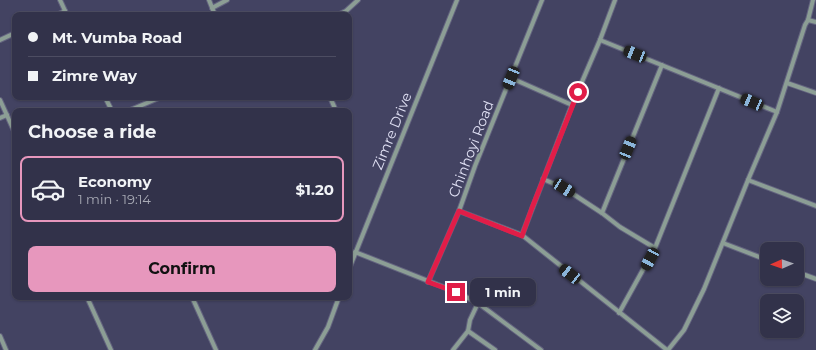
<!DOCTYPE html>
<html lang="en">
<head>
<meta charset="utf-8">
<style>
	:root { --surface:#32324a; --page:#3d3e54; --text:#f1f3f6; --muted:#a8aab5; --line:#4d4d62; --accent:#e797bd }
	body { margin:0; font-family:Montserrat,sans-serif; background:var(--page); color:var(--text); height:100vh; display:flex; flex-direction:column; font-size:15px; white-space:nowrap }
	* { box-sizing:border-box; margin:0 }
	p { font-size:13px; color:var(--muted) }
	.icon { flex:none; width:22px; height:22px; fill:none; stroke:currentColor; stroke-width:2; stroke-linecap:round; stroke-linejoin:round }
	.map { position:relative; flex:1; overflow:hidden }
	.drawer { position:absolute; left:12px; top:108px; width:340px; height:192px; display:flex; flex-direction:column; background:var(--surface); border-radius:8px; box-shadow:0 1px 3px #0004,0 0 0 1px var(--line) }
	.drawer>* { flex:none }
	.banner { position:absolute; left:12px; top:12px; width:340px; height:88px; border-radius:8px; box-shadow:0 1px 3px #0004,0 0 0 1px var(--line); display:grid; align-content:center; height:88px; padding:0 16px; background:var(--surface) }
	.needle { width:26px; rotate:268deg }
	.fabs { position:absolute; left:760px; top:242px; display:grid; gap:8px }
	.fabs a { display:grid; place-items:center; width:44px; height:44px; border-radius:8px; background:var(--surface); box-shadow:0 1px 3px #0004,0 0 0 1px var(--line); font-size:20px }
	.end { position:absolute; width:18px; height:18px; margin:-9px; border:5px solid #e11d48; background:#fff; box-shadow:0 0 0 2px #fff }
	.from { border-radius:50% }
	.bubble { position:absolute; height:28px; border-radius:8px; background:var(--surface); box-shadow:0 1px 3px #0004,0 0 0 1px var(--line); font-size:13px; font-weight:700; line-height:28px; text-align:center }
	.car { position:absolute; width:12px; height:24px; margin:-12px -6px; border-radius:5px; box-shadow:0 0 3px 1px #0007; background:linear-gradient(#222 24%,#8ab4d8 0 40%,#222 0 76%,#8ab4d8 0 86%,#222 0) }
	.banner b { display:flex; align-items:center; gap:14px; height:38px; font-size:15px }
	.banner b+b { border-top:1px solid var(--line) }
	.banner i { width:10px; height:10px; background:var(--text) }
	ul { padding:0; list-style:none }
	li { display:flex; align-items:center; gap:12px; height:66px; margin:0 8px 6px; padding:0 8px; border:2px solid transparent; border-radius:8px }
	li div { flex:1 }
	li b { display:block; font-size:15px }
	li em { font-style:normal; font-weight:700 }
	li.active { border-color:var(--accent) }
	li>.icon { width:36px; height:36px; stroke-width:1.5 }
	h2 { padding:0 16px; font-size:18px; line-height:48px }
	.button { display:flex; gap:8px; margin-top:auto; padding:8px 16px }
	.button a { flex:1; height:46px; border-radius:8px; background:var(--accent); color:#111; font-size:16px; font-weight:700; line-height:46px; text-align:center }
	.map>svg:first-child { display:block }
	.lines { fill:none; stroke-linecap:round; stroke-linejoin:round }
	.minor-casing { stroke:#63637f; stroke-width:6 }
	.minor { stroke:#8c9e95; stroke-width:4 }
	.route { stroke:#e11d48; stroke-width:5 }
	.labels { text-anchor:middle; stroke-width:3; stroke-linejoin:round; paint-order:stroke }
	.street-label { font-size:14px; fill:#e1e1f5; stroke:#434362 }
</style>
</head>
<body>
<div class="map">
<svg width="816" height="350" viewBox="0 0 816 350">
	<rect width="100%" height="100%" fill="#434362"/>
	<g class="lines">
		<g class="minor-casing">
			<g id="minor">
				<polyline points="60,0 67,15"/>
				<polyline points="209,0 215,15"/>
				<polyline points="212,8 227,0"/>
				<polyline points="57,15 65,11"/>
				<polyline points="338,15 346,11 358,0"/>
				<polyline points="808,20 816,22"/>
				<polyline points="0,40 15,33"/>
				<polyline points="600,40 777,112"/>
				<polyline points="511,78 572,105"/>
				<polyline points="787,83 816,93"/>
				<polyline points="105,97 112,111"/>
				<polyline points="330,97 336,111"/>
				<polyline points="0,100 15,133"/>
				<polyline points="128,111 161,97"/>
				<polyline points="0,118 7,115"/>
				<polyline points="543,179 564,188 602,213 620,227 655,248"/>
				<polyline points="748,180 816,206"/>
				<polyline points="459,211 522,235 667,350"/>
				<polyline points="602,213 662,65"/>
				<polyline points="522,235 572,105 600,40 615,0"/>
				<polyline points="723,243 767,260"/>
				<polyline points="355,252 456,292 478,303 541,350"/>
				<polyline points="349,269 457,0"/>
				<polyline points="797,272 816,279"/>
				<polyline points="428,282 459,211 475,166 542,0"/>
				<polyline points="87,297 111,350"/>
				<polyline points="192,297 216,350"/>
				<polyline points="619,313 655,248 719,88"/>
				<polyline points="468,331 495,350"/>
				<polyline points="0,336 6,350"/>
				<polyline points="315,350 328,327 339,297"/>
				<polyline points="453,350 468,331 470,320 478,303"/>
				<polyline points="668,350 684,330 704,289 748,180 777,112 805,25 808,20 813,0"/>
			</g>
		</g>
		<use href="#minor" class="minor"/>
	</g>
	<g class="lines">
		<polyline class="route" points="456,292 428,282 459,211 522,236 532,208 578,92"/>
	</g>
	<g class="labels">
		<g class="street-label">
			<text transform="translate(392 131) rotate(-68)" y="5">Zimre Drive</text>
			<text transform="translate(471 149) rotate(-69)" y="5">Chinhoyi Road</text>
		</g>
	</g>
</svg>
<div class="fabs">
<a><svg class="needle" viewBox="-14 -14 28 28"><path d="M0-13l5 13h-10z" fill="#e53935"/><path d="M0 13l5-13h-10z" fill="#a8aab5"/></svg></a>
<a><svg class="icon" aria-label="layers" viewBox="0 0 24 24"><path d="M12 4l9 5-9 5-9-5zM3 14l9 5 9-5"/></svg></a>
</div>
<i class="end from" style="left:578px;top:92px"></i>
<i class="end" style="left:456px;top:292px"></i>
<div class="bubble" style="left:470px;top:278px;width:66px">1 min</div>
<i class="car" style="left:635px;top:54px;rotate:292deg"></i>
<i class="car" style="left:511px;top:78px;rotate:202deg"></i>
<i class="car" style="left:752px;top:102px;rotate:293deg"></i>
<i class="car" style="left:628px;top:148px;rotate:22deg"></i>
<i class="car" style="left:564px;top:188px;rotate:123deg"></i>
<i class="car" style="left:650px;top:259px;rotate:208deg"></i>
<i class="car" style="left:570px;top:274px;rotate:308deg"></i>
<div class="banner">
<b><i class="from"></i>Mt. Vumba Road</b>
<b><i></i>Zimre Way</b>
</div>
<section class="drawer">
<h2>Choose a ride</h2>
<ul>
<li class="active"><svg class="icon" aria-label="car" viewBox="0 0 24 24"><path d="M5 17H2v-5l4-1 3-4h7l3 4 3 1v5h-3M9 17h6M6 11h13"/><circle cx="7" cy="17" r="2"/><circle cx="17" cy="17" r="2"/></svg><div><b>Economy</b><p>1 min · 19:14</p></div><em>$1.20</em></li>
</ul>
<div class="button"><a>Confirm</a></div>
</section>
</div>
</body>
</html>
